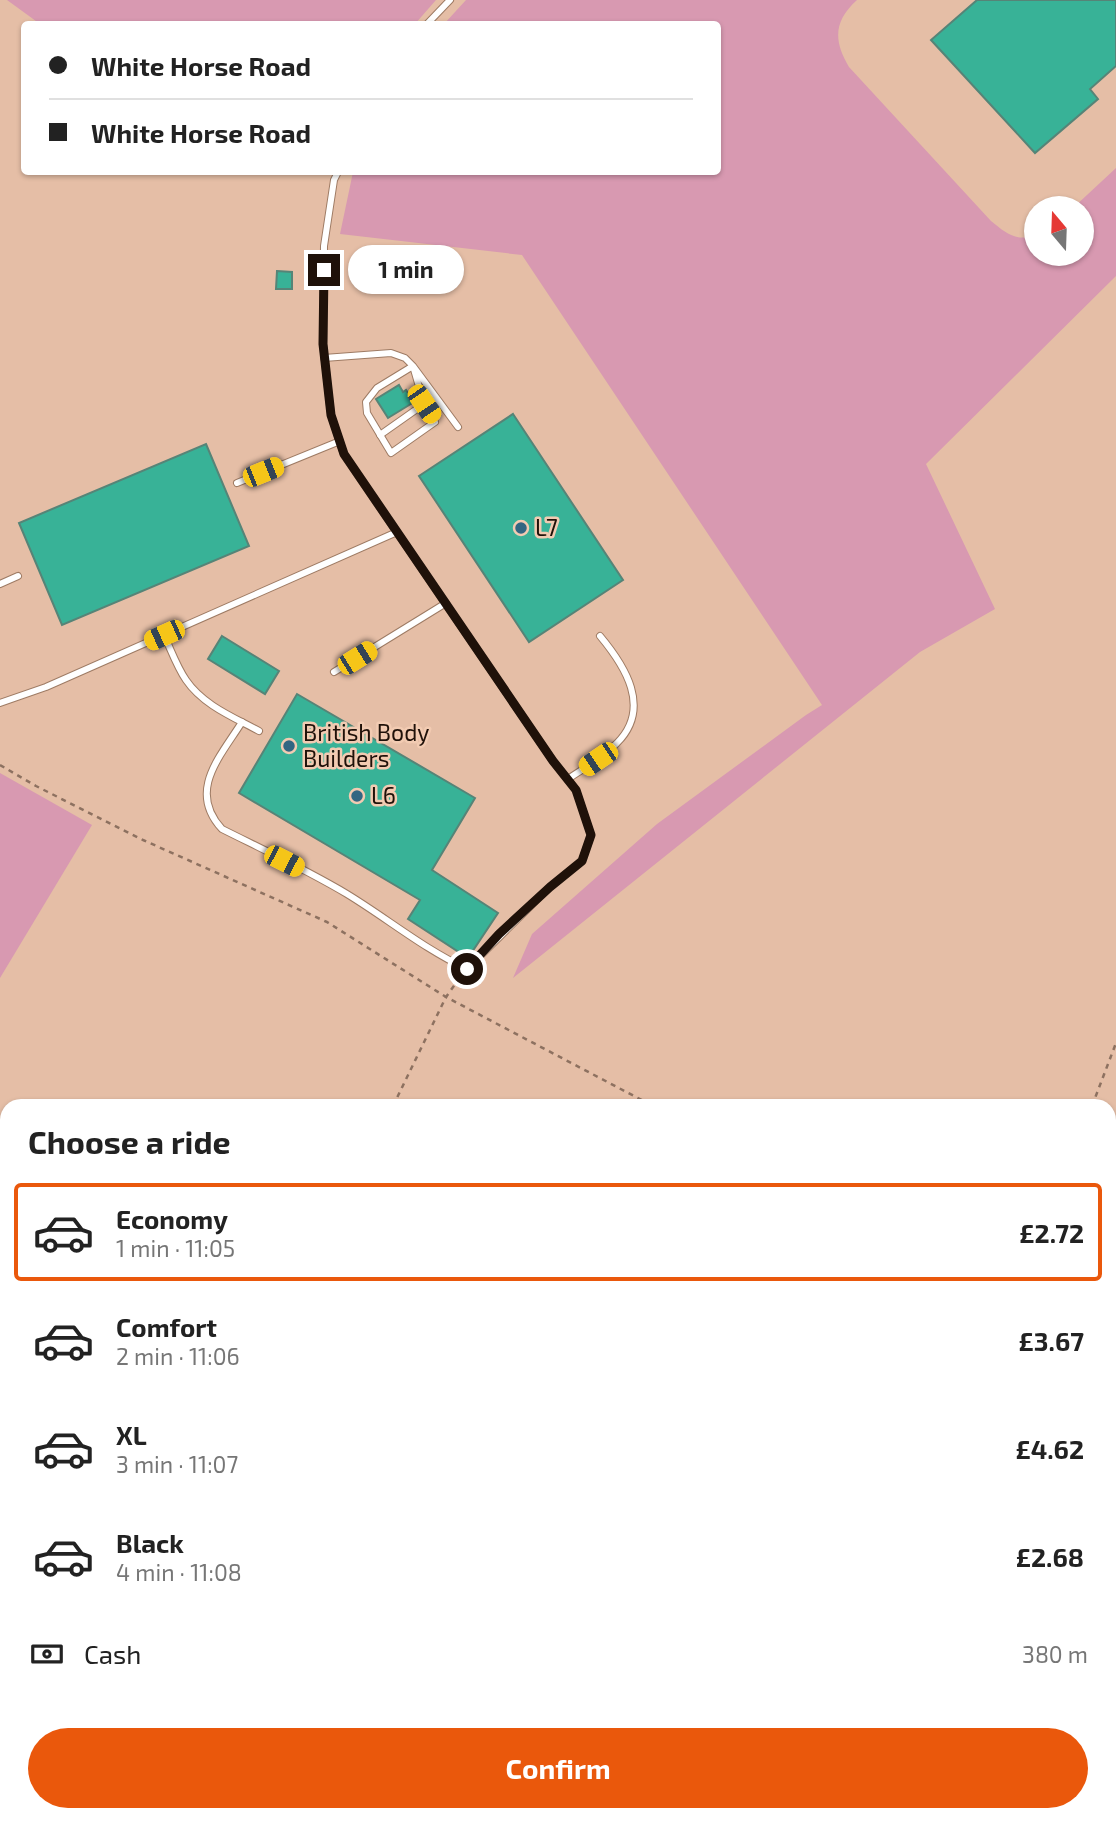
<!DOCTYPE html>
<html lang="en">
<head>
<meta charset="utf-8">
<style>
	:root { --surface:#fff; --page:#f6f6f6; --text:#222; --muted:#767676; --line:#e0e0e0; --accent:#ea580c }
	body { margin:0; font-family:"Exo 2",sans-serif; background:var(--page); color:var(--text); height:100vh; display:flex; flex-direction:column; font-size:26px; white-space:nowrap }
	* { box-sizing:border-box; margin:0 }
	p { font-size:23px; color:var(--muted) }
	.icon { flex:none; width:38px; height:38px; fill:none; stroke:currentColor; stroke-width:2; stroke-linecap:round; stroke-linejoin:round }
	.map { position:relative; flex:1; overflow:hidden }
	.side { position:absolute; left:0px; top:1099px; width:1116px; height:723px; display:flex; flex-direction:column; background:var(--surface); border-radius:21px 21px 0 0; box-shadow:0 2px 5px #0004 }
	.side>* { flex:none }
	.guide { position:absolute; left:21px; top:21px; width:700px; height:154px; border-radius:7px; box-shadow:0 2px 5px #0004; display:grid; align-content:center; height:154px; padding:0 28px; background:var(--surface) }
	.needle { width:46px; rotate:341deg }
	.buttons { position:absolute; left:1024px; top:196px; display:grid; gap:14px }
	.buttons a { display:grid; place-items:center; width:70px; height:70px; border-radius:50%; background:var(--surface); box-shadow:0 2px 5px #0004; font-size:35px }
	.end { position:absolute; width:32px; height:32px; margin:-16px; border:9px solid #1f1109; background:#fff; box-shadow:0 0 0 4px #fff }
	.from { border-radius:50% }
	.bubble { position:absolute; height:49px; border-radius:24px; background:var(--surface); box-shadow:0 2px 5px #0004; font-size:23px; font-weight:700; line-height:49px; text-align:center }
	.car { position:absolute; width:21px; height:42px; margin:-21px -10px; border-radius:9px; box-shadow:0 0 5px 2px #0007; background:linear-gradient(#f5c518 24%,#345 0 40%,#f5c518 0 76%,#345 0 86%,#f5c518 0) }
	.guide b { display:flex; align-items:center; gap:24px; height:66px; font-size:26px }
	.guide b+b { border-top:2px solid var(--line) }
	.guide i { width:18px; height:18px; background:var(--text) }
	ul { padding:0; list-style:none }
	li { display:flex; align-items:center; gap:21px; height:98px; margin:0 14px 10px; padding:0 14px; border:4px solid transparent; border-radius:7px }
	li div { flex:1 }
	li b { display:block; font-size:26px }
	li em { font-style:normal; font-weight:700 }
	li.current { border-color:var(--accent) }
	li>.icon { width:63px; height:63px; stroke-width:1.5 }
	h2 { padding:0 28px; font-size:32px; line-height:84px }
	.pay { display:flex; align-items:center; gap:18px; height:77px; padding:0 28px; font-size:26px }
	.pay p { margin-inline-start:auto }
	.primary-button { display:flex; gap:14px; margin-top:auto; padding:14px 28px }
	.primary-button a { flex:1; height:80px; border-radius:42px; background:var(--accent); color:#fff; font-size:28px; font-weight:700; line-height:80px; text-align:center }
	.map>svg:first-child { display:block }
	.green { fill:#d899b1 }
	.building { fill:#38b297; stroke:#568477; stroke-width:2 }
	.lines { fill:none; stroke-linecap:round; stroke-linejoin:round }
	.service-casing { stroke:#9e7b64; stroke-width:8 }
	.path { stroke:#8d7160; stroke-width:2.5; stroke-dasharray:5 5; stroke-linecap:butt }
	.service { stroke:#fff; stroke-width:6 }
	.route { stroke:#1f1109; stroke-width:9 }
	.poi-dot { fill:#326682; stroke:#f2cbb2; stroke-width:2.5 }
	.labels { text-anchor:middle; stroke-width:5; stroke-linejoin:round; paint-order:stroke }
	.poi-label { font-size:23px; fill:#1f1109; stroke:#f2cbb2; text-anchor:start }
</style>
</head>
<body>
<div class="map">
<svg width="1116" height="1821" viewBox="0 0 1116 1821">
	<rect width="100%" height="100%" fill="#e5bea6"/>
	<g class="green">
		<polygon points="7,0 436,0 415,24 40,24"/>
		<path d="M 466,0 L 857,0 C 834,21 833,40 849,67 L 991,221 C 1007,234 1015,241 1036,236 L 1036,254 L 1082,254 L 1082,208 L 1073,208 L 1116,168 L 1116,276 L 926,464 L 995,609 L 920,652 L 513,978 L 532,934 L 657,824 L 806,715 L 822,705 L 522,255 L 340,234 L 353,172 L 718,172 L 718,24 L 444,24 Z"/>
		<polygon points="0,773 92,825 0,978"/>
		<polygon points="0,1745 7,1749 7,1815 136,1815 149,1821 0,1821"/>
	</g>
	<g class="building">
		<polygon points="977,0 1116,0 1116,66 1090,89 1098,99 1035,153 931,40"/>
		<polygon points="277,271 292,272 292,289 276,289"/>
		<polygon points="399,385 403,392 406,390 414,402 388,418 376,399"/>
		<polygon points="513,414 623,580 529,642 419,476"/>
		<polygon points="206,444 249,546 62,625 19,523"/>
		<polygon points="222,636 279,671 265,694 208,659"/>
		<polygon points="297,694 475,798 432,870 498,913 468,958 408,919 420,900 239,793"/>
	</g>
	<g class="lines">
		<g class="service-casing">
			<g id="service">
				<polyline points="427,24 450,0"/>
				<polyline points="324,358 391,353 405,358 413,366 424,404 435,422 391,453 367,413 366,402 377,388 413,366 458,427"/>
				<polyline points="380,435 424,404"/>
				<polyline points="237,483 340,441"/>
				<polyline points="0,584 18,576"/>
				<path d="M 164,635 C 171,650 177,667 186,680 C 203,705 233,717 259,731"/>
				<polyline points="334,672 446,603"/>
				<polyline points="0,703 46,687 397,532"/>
				<path d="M 242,722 C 220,757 187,791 222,829 C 264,850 307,870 347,894 C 388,919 424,949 467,969 L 550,887 L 582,861 L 591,835 L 576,790 L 553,761 L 344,455 L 331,415 L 323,344 L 324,246 L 334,180 L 338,172"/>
				<path d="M 568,779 C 584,768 603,758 617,743 C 652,708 625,666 600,636"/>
				<polyline points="0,1435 7,1438"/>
			</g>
		</g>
		<g class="path">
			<polyline points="0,765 36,786 143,840 327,922 446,997 653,1106"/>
			<polyline points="393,1106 446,997 461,976"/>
			<polyline points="1092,1106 1116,1043"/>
			<polyline points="0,1760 7,1750"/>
			<polyline points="843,1815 853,1821"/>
		</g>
		<use href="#service" class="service"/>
	</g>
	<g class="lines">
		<polyline class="route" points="324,270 323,344 331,415 344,454 553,761 576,790 591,835 582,861 550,887 499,934 467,969"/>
	</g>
	<g class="poi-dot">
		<circle cx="521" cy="528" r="7"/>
		<circle cx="289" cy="746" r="7"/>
		<circle cx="357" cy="796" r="7"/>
	</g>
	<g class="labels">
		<g class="poi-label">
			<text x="535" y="536">L7</text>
			<text x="303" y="741">British Body<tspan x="303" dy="26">Builders</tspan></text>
			<text x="371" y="804">L6</text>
		</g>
	</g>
</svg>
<div class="buttons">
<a><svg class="needle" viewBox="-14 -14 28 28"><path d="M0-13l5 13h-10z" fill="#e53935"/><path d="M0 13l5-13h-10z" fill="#767676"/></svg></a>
</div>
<i class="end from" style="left:467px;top:969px"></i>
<i class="end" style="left:324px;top:270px"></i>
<div class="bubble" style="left:348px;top:245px;width:116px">1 min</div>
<i class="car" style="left:424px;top:404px;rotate:146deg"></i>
<i class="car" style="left:263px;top:472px;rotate:68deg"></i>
<i class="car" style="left:164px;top:635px;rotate:246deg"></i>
<i class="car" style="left:357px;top:658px;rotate:58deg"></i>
<i class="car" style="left:598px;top:759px;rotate:236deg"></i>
<i class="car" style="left:284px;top:861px;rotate:117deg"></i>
<div class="guide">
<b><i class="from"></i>White Horse Road</b>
<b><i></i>White Horse Road</b>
</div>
<section class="side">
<h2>Choose a ride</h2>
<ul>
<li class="current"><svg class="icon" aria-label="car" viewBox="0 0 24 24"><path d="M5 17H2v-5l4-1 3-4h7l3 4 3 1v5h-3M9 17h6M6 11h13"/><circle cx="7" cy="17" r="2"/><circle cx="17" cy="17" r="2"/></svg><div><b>Economy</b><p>1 min · 11:05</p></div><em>£2.72</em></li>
<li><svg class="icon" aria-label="car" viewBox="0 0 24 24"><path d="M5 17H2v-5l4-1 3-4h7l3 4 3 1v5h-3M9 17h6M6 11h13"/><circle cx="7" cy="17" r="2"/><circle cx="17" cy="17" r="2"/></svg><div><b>Comfort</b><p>2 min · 11:06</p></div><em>£3.67</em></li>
<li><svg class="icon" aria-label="car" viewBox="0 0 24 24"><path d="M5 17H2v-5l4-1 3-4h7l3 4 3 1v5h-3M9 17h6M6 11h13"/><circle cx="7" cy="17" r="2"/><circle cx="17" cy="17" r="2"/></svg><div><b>XL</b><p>3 min · 11:07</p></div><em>£4.62</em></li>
<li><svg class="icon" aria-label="car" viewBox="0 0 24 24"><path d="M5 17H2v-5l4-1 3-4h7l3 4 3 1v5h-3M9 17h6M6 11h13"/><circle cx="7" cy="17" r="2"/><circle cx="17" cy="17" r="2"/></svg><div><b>Black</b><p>4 min · 11:08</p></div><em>£2.68</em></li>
</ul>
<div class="pay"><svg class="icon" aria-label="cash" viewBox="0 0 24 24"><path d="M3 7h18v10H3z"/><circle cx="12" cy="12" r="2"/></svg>Cash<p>380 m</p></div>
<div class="primary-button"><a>Confirm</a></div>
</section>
</div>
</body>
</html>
